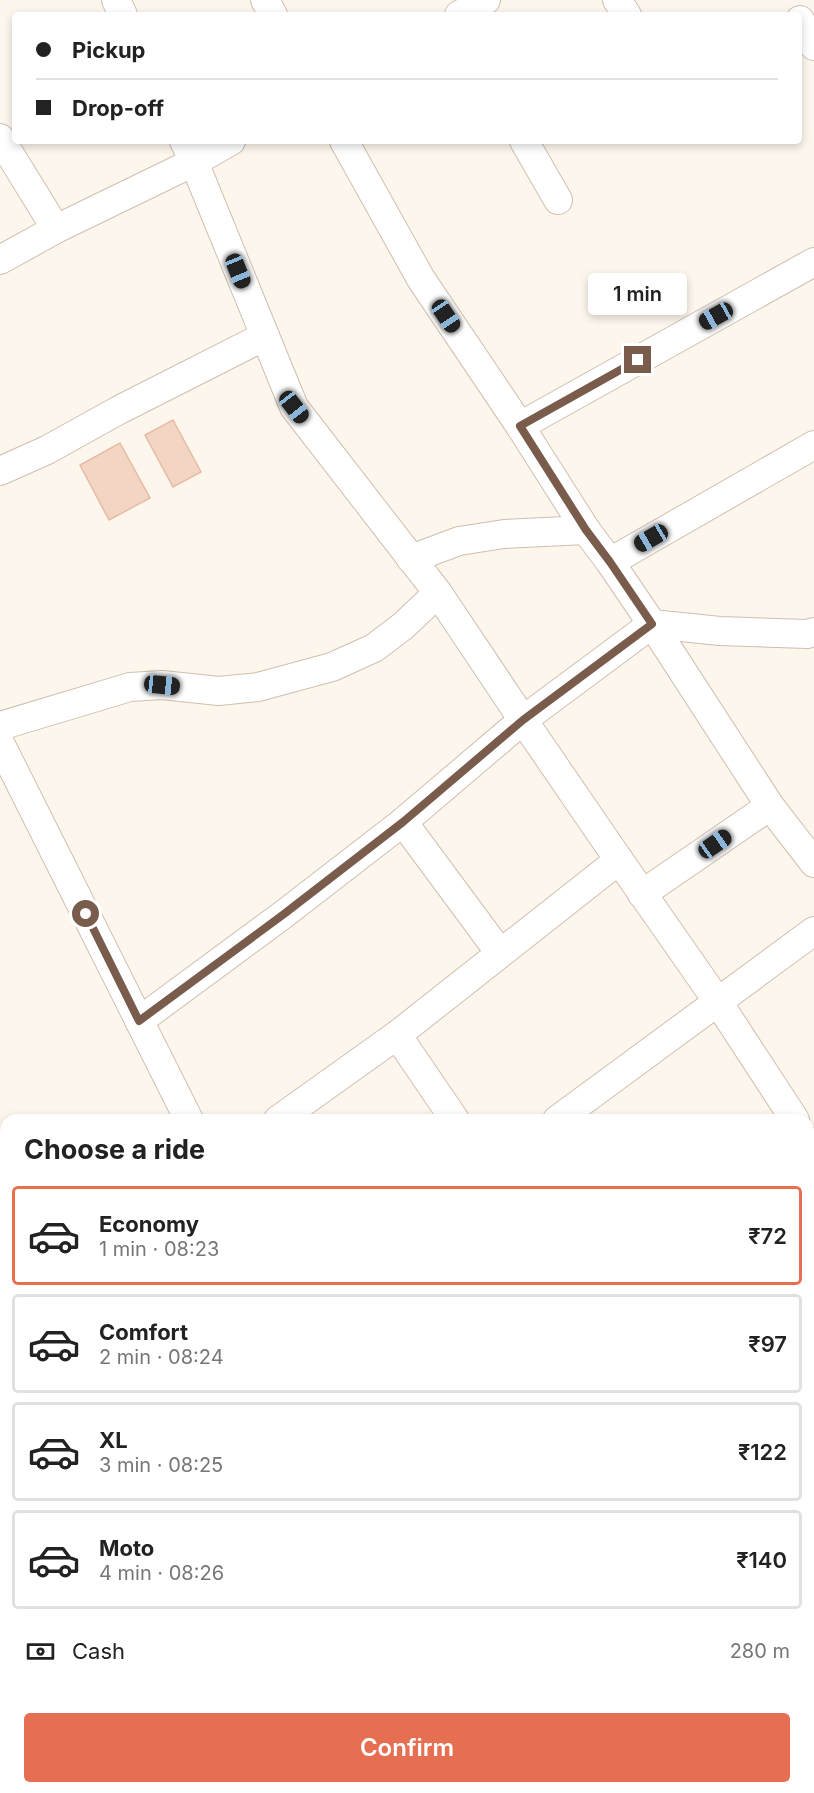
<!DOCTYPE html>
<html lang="en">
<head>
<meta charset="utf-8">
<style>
	:root { --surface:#fff; --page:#f6f6f6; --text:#222; --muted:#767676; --line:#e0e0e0; --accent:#e76f51 }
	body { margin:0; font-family:Inter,sans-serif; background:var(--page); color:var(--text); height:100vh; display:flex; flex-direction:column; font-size:22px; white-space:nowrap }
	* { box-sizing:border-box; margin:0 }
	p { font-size:20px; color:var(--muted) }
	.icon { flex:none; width:33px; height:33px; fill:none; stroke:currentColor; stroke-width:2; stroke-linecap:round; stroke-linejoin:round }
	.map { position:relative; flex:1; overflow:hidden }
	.side { position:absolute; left:0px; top:1114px; width:814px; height:680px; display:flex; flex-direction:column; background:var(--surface); border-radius:18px 18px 0 0; box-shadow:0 3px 9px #0003 }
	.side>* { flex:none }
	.banner { position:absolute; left:12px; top:12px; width:790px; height:132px; border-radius:6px; box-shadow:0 3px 9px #0003; display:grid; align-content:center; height:132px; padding:0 24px; background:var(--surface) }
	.end { position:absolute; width:27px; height:27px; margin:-14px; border:8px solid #7a5c4d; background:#fff; box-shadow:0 0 0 3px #fff }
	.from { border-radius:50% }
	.bubble { position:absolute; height:42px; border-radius:6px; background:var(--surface); box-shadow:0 3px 9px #0003; font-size:20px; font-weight:600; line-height:42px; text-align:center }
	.car { position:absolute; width:18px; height:36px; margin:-18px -9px; border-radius:8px; box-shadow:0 0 4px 2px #0007; background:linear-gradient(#222 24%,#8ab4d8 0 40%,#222 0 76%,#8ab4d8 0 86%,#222 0) }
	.banner b { display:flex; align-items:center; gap:21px; height:57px; font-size:22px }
	.banner b+b { border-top:2px solid var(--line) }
	.banner i { width:15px; height:15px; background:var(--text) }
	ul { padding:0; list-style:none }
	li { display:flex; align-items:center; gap:18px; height:99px; margin:0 12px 9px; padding:0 12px; border:3px solid var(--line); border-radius:6px }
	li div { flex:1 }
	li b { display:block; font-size:22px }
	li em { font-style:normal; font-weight:600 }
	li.current { border-color:var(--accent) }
	li>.icon { width:54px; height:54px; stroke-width:1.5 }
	h2 { padding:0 24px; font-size:27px; line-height:72px }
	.pay { display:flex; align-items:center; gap:15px; height:66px; padding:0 24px; font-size:22px }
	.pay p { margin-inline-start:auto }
	.action { display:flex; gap:12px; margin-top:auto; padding:12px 24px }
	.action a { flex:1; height:69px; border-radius:6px; background:var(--accent); color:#fff; font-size:24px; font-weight:600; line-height:69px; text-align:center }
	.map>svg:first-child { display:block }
	.building { fill:#f3d5c3; stroke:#e6bba3; stroke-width:1.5 }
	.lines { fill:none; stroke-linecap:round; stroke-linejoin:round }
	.minor-casing { stroke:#d1beb0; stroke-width:30 }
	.minor { stroke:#fff; stroke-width:28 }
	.route { stroke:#7a5c4d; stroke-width:8 }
</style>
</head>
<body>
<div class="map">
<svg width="814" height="1793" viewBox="0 0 814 1793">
	<rect width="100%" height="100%" fill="#fdf6ec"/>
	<g class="building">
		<polygon points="173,420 201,472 173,487 145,435"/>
		<polygon points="120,443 150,498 109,520 80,465"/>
		<polygon points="793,1788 807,1788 810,1793 786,1793"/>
	</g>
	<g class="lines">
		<g class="minor-casing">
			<g id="minor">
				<polyline points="116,0 123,15"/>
				<polyline points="265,0 273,15"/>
				<polyline points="617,0 627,15"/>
				<polyline points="459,15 486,0"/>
				<polyline points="800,20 814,46"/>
				<polyline points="0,138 56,229"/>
				<polyline points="344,141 421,279 520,426 586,530 610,562 652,624 770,806 814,863"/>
				<polyline points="524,141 558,200"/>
				<polyline points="0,260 56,229 194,162 231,141"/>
				<polyline points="520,426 814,262"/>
				<polyline points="0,471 47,450 119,410 265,336"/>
				<polyline points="411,559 459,541 504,534 586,530"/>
				<polyline points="610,562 814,445"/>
				<polyline points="0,726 130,687 162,685 219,691 258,687 332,667 374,648 403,626 438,593"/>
				<polyline points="0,743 189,1120"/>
				<polyline points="403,822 500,953"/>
				<polyline points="619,860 718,1002 795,1120"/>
				<polyline points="642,894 770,806"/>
				<polyline points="139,1021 284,914 403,822 523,720 438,593 294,407 194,162 184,141"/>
				<polyline points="397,1035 455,1120"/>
				<polyline points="278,1120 397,1035 619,860 523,720 652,624 720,631 807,634 814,632"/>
				<polyline points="557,1120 814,931"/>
				<polyline points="808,1141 814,1150"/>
				<polyline points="808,1213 814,1209"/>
				<polyline points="0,1254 6,1252"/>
				<polyline points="0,1684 6,1681"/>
				<polyline points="808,1688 814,1684"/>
				<polyline points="501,1788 504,1793"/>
				<polyline points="671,1793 677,1788"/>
			</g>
		</g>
		<use href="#minor" class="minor"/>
	</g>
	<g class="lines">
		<polyline class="route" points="86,914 139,1021 284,914 403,822 523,720 652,624 610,562 586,530 520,426 638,360"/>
	</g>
</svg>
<i class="end from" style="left:86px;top:914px"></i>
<i class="end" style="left:638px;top:360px"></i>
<div class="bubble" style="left:588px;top:273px;width:99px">1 min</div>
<i class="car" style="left:238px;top:271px;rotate:158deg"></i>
<i class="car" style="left:446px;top:316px;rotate:146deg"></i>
<i class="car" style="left:716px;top:316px;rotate:241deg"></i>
<i class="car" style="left:294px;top:407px;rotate:142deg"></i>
<i class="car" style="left:651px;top:538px;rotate:240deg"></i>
<i class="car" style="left:162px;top:685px;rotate:96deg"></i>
<i class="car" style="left:715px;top:844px;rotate:55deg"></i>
<div class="banner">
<b><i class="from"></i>Pickup</b>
<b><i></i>Drop-off</b>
</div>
<section class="side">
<h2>Choose a ride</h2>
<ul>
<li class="current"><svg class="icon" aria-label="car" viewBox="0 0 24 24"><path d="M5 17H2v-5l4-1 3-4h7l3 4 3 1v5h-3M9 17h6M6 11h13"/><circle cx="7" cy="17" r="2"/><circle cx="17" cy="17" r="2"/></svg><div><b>Economy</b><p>1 min · 08:23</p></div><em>₹72</em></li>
<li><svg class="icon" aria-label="car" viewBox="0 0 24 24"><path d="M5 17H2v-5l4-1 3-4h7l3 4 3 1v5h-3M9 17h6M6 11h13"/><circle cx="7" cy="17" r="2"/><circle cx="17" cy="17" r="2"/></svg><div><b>Comfort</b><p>2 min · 08:24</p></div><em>₹97</em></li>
<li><svg class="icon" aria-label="car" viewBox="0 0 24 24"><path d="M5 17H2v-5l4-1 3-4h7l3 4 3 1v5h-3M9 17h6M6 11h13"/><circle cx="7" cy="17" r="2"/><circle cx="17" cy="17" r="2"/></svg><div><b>XL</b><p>3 min · 08:25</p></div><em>₹122</em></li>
<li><svg class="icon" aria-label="car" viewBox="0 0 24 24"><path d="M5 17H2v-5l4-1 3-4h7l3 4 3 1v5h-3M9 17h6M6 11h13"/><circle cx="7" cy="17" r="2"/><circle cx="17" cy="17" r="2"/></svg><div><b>Moto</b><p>4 min · 08:26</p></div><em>₹140</em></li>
</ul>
<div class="pay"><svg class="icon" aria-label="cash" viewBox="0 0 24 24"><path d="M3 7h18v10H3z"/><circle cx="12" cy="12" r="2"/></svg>Cash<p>280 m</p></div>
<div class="action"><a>Confirm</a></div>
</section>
</div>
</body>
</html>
